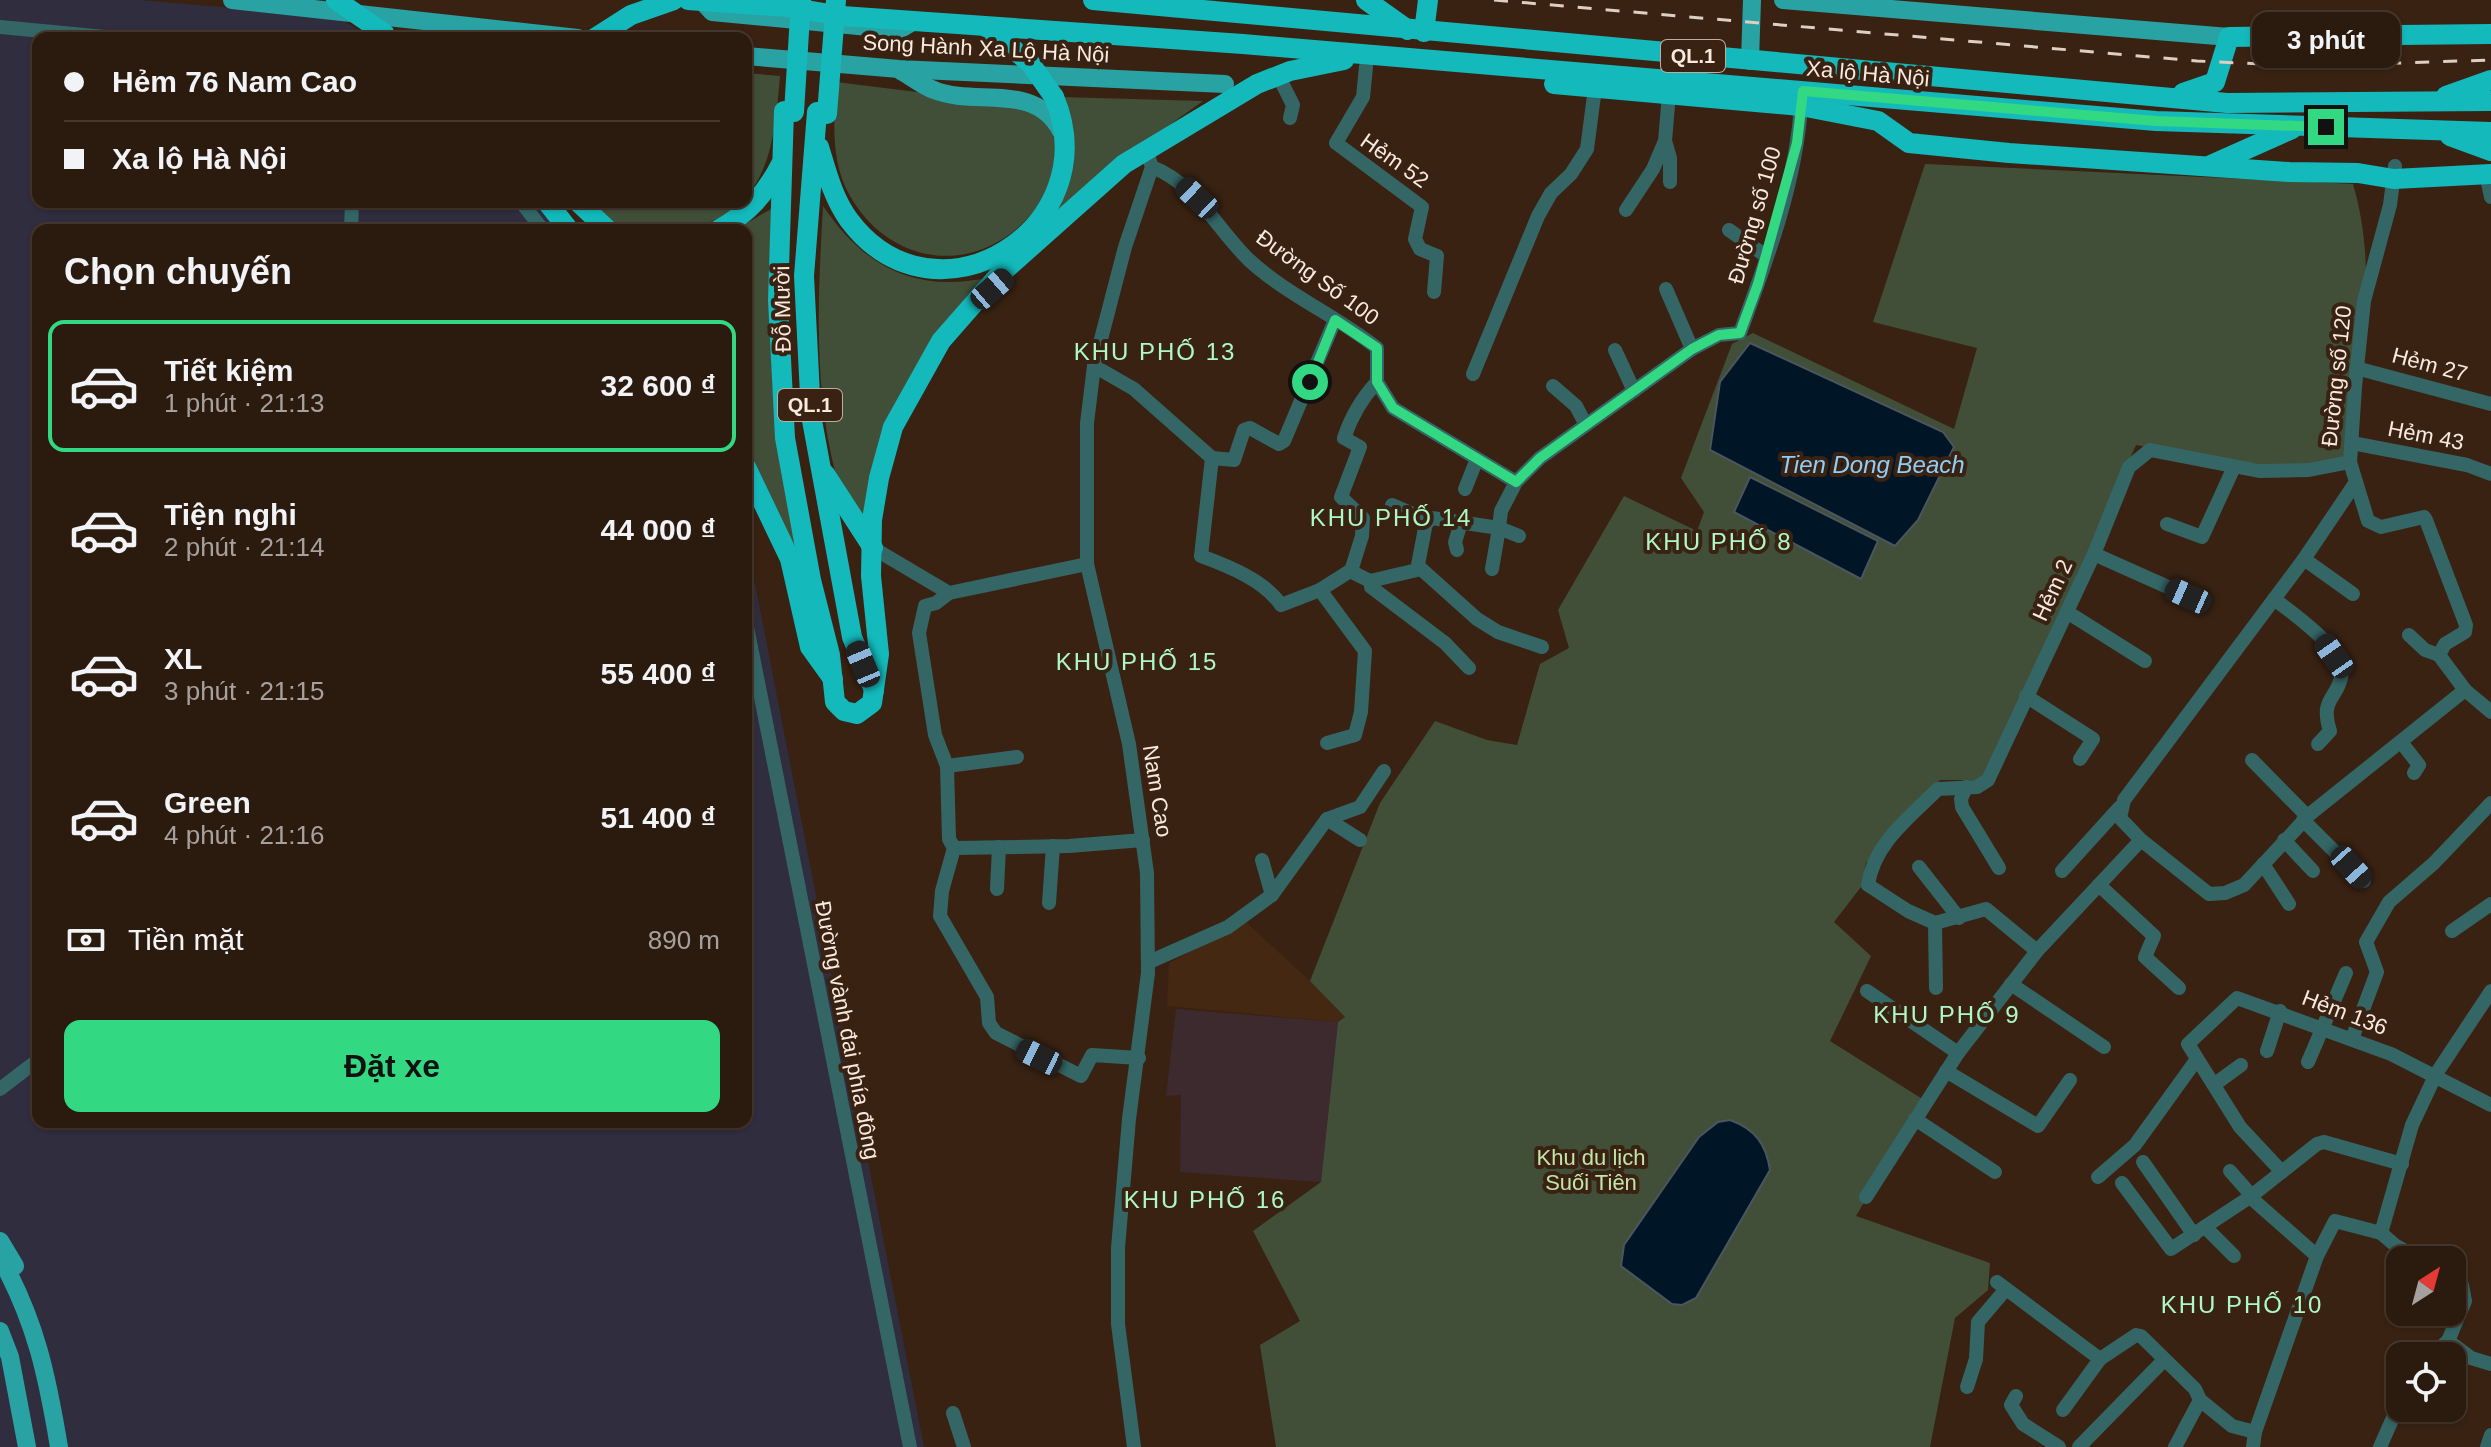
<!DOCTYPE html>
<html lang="vi">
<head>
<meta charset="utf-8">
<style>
	:root { --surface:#2b1a0e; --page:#332317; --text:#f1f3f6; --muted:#a6a19e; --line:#47382e; --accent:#33d882 }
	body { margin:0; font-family:Arial,sans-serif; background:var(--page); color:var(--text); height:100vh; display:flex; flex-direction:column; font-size:30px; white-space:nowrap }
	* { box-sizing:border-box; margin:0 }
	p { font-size:26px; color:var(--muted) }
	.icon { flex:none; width:44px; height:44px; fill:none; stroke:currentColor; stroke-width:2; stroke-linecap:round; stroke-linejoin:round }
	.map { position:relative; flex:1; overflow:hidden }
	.panel { position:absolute; left:32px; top:224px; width:720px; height:904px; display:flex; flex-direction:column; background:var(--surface); border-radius:16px; box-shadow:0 2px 6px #0004,0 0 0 2px var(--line) }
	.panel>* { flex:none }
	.guide { position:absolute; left:32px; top:32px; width:720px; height:176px; border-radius:16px; box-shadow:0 2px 6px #0004,0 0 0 2px var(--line); display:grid; align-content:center; height:176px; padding:0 32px; background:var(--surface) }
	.needle { width:52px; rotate:36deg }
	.controls { position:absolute; left:2386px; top:1246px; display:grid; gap:16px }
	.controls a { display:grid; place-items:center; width:80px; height:80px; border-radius:16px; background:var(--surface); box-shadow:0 2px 6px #0004,0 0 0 2px var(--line); font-size:40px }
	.end { position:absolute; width:36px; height:36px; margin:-18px; border:10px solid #33d882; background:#111; box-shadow:0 0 0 4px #111 }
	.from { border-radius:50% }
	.bubble { position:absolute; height:56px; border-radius:16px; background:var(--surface); box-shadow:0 2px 6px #0004,0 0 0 2px var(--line); font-size:26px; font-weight:600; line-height:56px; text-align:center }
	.car { position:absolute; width:24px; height:48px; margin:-24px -12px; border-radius:10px; box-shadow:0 0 6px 2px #0007; background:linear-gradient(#222 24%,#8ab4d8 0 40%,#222 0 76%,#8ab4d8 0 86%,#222 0) }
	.guide b { display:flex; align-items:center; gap:28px; height:76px; font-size:30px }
	.guide b+b { border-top:2px solid var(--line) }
	.guide i { width:20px; height:20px; background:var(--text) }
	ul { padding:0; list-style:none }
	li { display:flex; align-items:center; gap:24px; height:132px; margin:0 16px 12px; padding:0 16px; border:4px solid transparent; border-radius:16px }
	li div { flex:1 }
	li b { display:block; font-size:30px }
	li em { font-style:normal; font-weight:600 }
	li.active { border-color:var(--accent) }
	li>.icon { width:72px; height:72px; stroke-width:1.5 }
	h2 { padding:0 32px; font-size:36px; line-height:96px }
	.pay { display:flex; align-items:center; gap:20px; height:88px; padding:0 32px; font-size:30px }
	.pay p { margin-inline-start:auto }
	.action { display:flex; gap:16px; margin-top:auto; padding:16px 32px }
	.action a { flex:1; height:92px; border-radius:16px; background:var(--accent); color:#111; font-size:32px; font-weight:600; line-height:92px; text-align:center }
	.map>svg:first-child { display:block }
	.built { fill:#452812 }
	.industrial { fill:#302d3e }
	.education { fill:#3d2a2f }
	.green { fill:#414f38 }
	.water { fill:#001526; stroke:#4b555d; stroke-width:2 }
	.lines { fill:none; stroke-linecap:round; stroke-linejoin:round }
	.minor { stroke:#346666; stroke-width:14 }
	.major { stroke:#28a2a3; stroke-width:18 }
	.highway { stroke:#13b9bb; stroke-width:20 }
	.rail { stroke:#dfcec2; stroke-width:3; stroke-dasharray:14 14; stroke-linecap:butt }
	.highway-bridge { stroke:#13b9bb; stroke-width:20 }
	.route { stroke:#33d882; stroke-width:10 }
	.labels { text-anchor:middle; stroke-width:8; stroke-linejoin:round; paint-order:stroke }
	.shield { fill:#392212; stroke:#bfada1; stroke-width:2 }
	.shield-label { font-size:20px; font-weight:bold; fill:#f9e9de }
	.street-label { font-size:22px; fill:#f9e9de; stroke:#392212 }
	.park-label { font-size:22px; fill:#c1e5a9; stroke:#392212 }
	.neighbourhood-label { font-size:24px; letter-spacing:2px; fill:#aef8c6; stroke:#392212 }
	.water-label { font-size:24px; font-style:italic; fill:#90cefa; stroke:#392212 }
</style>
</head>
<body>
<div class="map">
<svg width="2491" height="1447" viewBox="0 0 2491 1447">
	<rect width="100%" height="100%" fill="#392212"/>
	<polygon class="built" points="1246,922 1310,981 1345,1017 1338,1022 1167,1006 1169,963"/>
	<polygon class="industrial" points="0,0 139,0 337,17 372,38 38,38 38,202 537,202 558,230 38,230 38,1122 746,1122 746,557 754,579 924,1447 0,1447"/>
	<polygon class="education" points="1176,1009 1338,1022 1321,1182 1180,1172 1181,1095 1166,1096"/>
	<g class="green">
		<path d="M 746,73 L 780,76 C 776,120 774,163 746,198 Z"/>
		<path d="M 836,82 L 1038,107 C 1043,116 1056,128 1058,138 C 1060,144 1056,156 1056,162 C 1053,188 1039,208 1021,225 C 965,276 888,262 850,196 C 830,162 834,120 836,82 Z"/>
		<path d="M 1061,97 L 1203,101 L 1133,151 L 1046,223 C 1073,190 1077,136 1061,97 Z"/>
		<path d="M 1925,164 L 2353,184 C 2379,272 2360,365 2351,455 L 2311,469 L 2239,462 L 2136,445 L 1986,780 L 1940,780 L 1866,863 L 1861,887 L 1834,922 L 1871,956 L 1830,1041 L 1924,1100 L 1856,1216 L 1990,1263 L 1988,1290 L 1955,1318 L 1930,1447 L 1276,1447 L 1260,1345 L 1300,1321 L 1253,1231 L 1321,1182 L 1338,1022 L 1345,1017 L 1310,981 L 1380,803 L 1435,721 L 1487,740 L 1517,745 L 1540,664 L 1569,648 L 1558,610 L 1624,496 L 1697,531 L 1704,512 L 1681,478 L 1732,344 L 1753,333 L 1954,429 L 1977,348 L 1873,322 Z"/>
		<polygon points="587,202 742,202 726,215 693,230 625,230 608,222"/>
		<path d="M 823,206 C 865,268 917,294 991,277 L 915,373 L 867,529 C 857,512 841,493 836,475 C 813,388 818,295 823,206 Z"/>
		<polygon points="771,209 772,380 777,438 800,569 768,490 746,453 746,230 735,230"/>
	</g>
	<g class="water">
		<polygon points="1750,343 1943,432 1954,447 1918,520 1895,546 1710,450 1720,382"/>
		<polygon points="1750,477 1878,541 1861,579 1734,512"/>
		<path d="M 1730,1120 C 1755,1129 1766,1144 1770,1170 L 1696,1298 L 1682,1305 L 1672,1304 L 1621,1266 L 1624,1245 L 1699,1137 L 1718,1122 Z"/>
	</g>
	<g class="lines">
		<g class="minor">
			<polyline points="0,27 116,38"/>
			<polyline points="1366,67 1363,97 1336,143 1422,207 1415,239 1420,249 1437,256 1434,292"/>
			<polyline points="1278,75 1293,105 1290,118"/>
			<polyline points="1665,141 1670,158 1670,182"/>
			<polyline points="2395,166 2390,205 2364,301 2355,387 2350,462 2368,521 2381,527 2424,517 2426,520 2466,625 2465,632 2445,644 2439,655 2465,690 2491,712"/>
			<path d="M 1152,167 C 1196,184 1216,228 1249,260 C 1287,295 1337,316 1377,348 L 1377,382 L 1393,408 L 1516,482"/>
			<polyline points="2486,174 2491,197"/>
			<polyline points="521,202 543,230"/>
			<polyline points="1626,210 1653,169 1665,141 1669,94"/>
			<polyline points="351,230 352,202"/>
			<polyline points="1729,230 1766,256"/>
			<polyline points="1666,289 1692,349"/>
			<polyline points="1615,350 1634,391"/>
			<path d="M 1094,366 L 1134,389 L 1212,458 L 1201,556 C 1228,566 1264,580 1281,605 L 1320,590 L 1350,571 L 1370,581 L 1417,570 L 1426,523 L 1432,518 L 1499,528 L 1501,511 L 1516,482 L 1540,458 L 1692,349 L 1719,335 L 1740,333 C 1766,262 1796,183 1801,106"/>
			<polyline points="2356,368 2491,404"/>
			<polyline points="1473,374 1538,216 1551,193 1571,174 1587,149 1595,88"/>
			<polyline points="1553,386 1576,406 1586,425"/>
			<polyline points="2352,443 2467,465 2491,474"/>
			<polyline points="1212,458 1234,460 1244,430 1250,428 1279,444 1284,441 1335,320"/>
			<polyline points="2356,482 2304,559 2124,800 2120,818 2141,840 2209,894 2225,893 2244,885 2310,814 2465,690"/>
			<polyline points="1465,489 1477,459"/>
			<polyline points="1392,505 1429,521"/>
			<polyline points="2167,524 2202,537 2234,467"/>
			<polyline points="873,548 949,593 1087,564"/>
			<polyline points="1457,550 1455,542 1461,523"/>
			<polyline points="2094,554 2188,596"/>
			<polyline points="2304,559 2353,594"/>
			<polyline points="1419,567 1477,619 1498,632 1542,647"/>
			<polyline points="1492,569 1499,528 1519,536"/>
			<path d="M 1351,571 L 1362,536 L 1363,518 L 1341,497 L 1360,447 L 1344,438 C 1351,417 1362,398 1377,382"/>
			<polyline points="1371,587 1445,643 1469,668"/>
			<polyline points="1320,590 1365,651 1361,712 1355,735 1327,743"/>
			<polyline points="949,593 936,603 925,606 919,633 935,735 947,766 949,839 954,848 1069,846 1143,840"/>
			<path d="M 2274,599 C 2290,611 2345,650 2342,672 C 2339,700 2319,696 2330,731 L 2318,744"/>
			<polyline points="2067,612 2145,661"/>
			<polyline points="746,622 910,1447"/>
			<polyline points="2409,635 2425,650 2439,655"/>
			<polyline points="2026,696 2093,739 2080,759"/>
			<polyline points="2401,742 2419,765 2414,773"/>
			<polyline points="2252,760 2307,816"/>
			<polyline points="947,766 1017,757"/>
			<polyline points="1966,787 1961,799 1962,807 1999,868"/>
			<polyline points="1327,819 1360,807 1384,771"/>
			<polyline points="2303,820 2364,881"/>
			<polyline points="2284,840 2313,871"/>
			<polyline points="954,848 942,891 940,916 987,997 989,1023 996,1033 1081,1076 1092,1055 1139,1058"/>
			<polyline points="1262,860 1272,895"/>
			<polyline points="2263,864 2289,904"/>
			<polyline points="1919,867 1959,918"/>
			<polyline points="2062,871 2120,807"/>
			<polyline points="2099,885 2154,936 2145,957 2179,988"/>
			<polyline points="997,889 999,847"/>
			<polyline points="1049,903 1053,846"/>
			<polyline points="1935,923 1936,988"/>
			<polyline points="2452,931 2491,904"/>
			<path d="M 2037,951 L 1986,909 L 1935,923 L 1908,911 L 1868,885 C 1874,843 1909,818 1938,789 L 1977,787 L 1988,780 L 2094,554 L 2129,467 L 2150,450 L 2259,471 L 2309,470 L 2350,462"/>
			<polyline points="1149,962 1228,927 1272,895 1327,819 1360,840"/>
			<polyline points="2011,984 2104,1047"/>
			<polyline points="1867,991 1958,1053"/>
			<polyline points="2352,1039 2377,972 2366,942 2389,902 2434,863 2491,803"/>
			<polyline points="2267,1051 2280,1011"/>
			<polyline points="2308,1062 2346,973"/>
			<polyline points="1946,1071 2038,1126 2070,1080"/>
			<polyline points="2215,1084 2241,1065"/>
			<polyline points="0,1089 38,1060"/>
			<polyline points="1915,1119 1995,1172"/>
			<polyline points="2143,1162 2194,1235"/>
			<polyline points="2230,1171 2252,1196"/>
			<polyline points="2282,1172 2240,1127 2188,1044 2237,998 2391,1054 2491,1105"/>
			<polyline points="2098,1177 2135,1145 2197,1059"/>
			<polyline points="2122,1183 2171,1249 2250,1197 2317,1144 2324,1142 2402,1164"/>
			<polyline points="1866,1197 1958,1053 2037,951 2141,840"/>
			<polyline points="2250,1197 2317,1256"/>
			<polyline points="2205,1227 2234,1256"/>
			<polyline points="2422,1260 2396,1246 2381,1233 2412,1125 2436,1074 2491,991"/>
			<polyline points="2452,1277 2462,1285 2465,1301 2448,1341 2471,1358 2491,1364"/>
			<polyline points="1997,1282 2100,1359 2136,1335 2141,1336 2195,1389 2200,1400"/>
			<polyline points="2430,1356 2448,1341"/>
			<polyline points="1967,1387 1976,1359 1978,1322 2006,1289"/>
			<polyline points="2016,1396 2011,1405 2023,1424 2059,1447"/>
			<polyline points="2063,1410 2100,1359"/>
			<polyline points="953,1413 964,1447"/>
			<polyline points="1134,1447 1118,1324 1118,1248 1129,1119 1148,973 1147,873 1129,744 1087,564 1087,423 1094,366 1125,247 1152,167 1147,153"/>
			<polyline points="2079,1447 2164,1360"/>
			<polyline points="2175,1447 2200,1400 2232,1426 2255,1432"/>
			<polyline points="2253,1447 2255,1432 2317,1256 2335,1221 2381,1233"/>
			<polyline points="2380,1447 2400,1402"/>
			<polyline points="2487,1447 2491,1435"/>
		</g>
		<g class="major">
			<polyline points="232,0 578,38"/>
			<polyline points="1783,0 2229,37"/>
			<polyline points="702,1 712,12 899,30 914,21"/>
			<polyline points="746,56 899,69 1225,84"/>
			<polyline points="1750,61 1752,0"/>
			<path d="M 901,71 C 912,77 923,86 934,90 C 975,107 1035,81 1061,131"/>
			<polyline points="0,1241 15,1266"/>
			<path d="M 0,1257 C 36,1322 47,1375 59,1447"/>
			<polyline points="0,1331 10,1357 27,1447"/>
		</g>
		<g class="highway">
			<polyline points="688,0 787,7 842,16 1243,44 2156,121 2491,132"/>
			<polyline points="1093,0 2227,103 2491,101"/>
			<polyline points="1366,0 1408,30"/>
			<polyline points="986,27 1030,63"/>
			<polyline points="1424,32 1428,0"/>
			<polyline points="595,38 631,15 674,0"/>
			<polyline points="1554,84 1801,106 1878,121 1909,143 2009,153 2289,172 2358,173 2394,179 2491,174"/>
			<polyline points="2183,93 2215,82 2229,37 2491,34"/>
			<polyline points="2446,96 2491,80"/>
			<polyline points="784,111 778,300 785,438 811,580 830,655 835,702 844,711 857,714 872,703 879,654 871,576 872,520 879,478 893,427 941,341 997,277 1124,164 1257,84 1290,71 1344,60"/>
			<polyline points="817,112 804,276 811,415 852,637 874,690"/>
			<polyline points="2450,136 2491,151"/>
			<path d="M 819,147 C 827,173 833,198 849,220 C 936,336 1109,227 1054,97"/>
			<polyline points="2211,165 2292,129"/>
			<polyline points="547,202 569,230"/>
			<polyline points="578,202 608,230"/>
			<path d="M 718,230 C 748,214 766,193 781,164"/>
			<polyline points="746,467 790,559 810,647 833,679"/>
			<polyline points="825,474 873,548"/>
		</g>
		<polyline class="rail" points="1494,0 2197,61 2308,66 2491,60"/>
		<g class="highway-bridge">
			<polyline points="336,0 384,33"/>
			<polyline points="1030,63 1054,97"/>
			<polyline points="794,112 801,0"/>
			<polyline points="827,114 836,0"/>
		</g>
	</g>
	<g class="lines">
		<polyline class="route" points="1310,382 1335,320 1377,348 1377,382 1393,408 1516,482 1540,458 1692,349 1719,335 1740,333 1758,284 1797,143 1803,91 2156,121 2326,127"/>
	</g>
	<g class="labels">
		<g class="shield">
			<rect x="1661" y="40" width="64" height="32" rx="6"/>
			<rect x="778" y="389" width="64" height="32" rx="6"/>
		</g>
		<g class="shield-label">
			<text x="1693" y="63">QL.1</text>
			<text x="810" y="412">QL.1</text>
		</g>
		<g class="street-label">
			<text transform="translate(986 48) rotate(3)" y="8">Song Hành Xa Lộ Hà Nội</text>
			<text transform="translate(1868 73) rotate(5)" y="8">Xa lộ Hà Nội</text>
			<text transform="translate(1395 160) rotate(35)" y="8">Hẻm 52</text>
			<text transform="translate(1754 215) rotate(-74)" y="8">Đường số 100</text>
			<text transform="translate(1318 277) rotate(36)" y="8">Đường Số 100</text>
			<text transform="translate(782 309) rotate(-91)" y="8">Đỗ Mười</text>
			<text transform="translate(2430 364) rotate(15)" y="8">Hẻm 27</text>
			<text transform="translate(2336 376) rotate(-84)" y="8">Đường số 120</text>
			<text transform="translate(2426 435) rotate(11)" y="8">Hẻm 43</text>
			<text transform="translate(2052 590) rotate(-65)" y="8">Hẻm 2</text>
			<text transform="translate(1158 791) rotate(81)" y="8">Nam Cao</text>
			<text transform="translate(2345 1012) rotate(21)" y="8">Hẻm 136</text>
			<text transform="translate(848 1030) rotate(79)" y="8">Đường vành đai phía đông</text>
		</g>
		<g class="park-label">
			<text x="1591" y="1165">Khu du lịch<tspan x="1591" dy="25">Suối Tiên</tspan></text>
		</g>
		<g class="neighbourhood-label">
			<text x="1155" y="360">KHU PHỐ 13</text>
			<text x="1391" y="526">KHU PHỐ 14</text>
			<text x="1719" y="550">KHU PHỐ 8</text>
			<text x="1137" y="670">KHU PHỐ 15</text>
			<text x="1947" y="1023">KHU PHỐ 9</text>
			<text x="1205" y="1208">KHU PHỐ 16</text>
			<text x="2242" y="1313">KHU PHỐ 10</text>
		</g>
		<g class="water-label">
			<text x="1872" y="473">Tien Dong Beach</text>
		</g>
	</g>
</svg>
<div class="controls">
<a><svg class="needle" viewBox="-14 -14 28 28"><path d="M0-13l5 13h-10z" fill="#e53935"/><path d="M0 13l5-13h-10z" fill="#a6a19e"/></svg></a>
<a><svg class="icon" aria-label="locate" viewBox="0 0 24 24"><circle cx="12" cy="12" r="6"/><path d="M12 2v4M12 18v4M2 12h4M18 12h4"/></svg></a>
</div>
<i class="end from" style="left:1310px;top:382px"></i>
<i class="end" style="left:2326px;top:127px"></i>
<div class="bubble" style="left:2252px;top:12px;width:148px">3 phút</div>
<i class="car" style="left:1197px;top:198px;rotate:313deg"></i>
<i class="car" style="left:992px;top:289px;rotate:49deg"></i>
<i class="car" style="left:2188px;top:596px;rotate:294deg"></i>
<i class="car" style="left:2334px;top:656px;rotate:325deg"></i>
<i class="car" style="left:863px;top:664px;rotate:337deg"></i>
<i class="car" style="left:2351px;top:867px;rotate:138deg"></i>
<i class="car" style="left:1039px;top:1057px;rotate:296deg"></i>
<div class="guide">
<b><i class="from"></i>Hẻm 76 Nam Cao</b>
<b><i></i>Xa lộ Hà Nội</b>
</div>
<section class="panel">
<h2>Chọn chuyến</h2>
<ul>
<li class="active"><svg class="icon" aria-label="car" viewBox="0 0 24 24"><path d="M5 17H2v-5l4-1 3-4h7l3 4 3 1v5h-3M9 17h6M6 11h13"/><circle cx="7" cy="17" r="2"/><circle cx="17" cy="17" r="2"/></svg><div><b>Tiết kiệm</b><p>1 phút · 21:13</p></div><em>32 600 ₫</em></li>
<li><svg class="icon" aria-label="car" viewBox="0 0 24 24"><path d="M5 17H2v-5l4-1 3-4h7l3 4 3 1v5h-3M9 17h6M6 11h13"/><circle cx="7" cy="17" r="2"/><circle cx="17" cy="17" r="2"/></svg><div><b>Tiện nghi</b><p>2 phút · 21:14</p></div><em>44 000 ₫</em></li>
<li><svg class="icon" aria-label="car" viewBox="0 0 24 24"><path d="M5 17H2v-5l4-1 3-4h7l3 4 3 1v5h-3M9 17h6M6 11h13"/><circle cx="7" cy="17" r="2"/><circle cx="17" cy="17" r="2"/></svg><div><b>XL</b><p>3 phút · 21:15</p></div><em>55 400 ₫</em></li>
<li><svg class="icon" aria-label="car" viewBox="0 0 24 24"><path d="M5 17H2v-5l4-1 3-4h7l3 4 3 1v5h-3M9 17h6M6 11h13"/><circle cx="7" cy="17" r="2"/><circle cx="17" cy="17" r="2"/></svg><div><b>Green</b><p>4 phút · 21:16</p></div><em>51 400 ₫</em></li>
</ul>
<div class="pay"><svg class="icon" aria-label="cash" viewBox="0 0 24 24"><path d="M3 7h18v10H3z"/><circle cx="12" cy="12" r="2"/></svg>Tiền mặt<p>890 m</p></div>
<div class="action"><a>Đặt xe</a></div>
</section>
</div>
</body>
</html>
